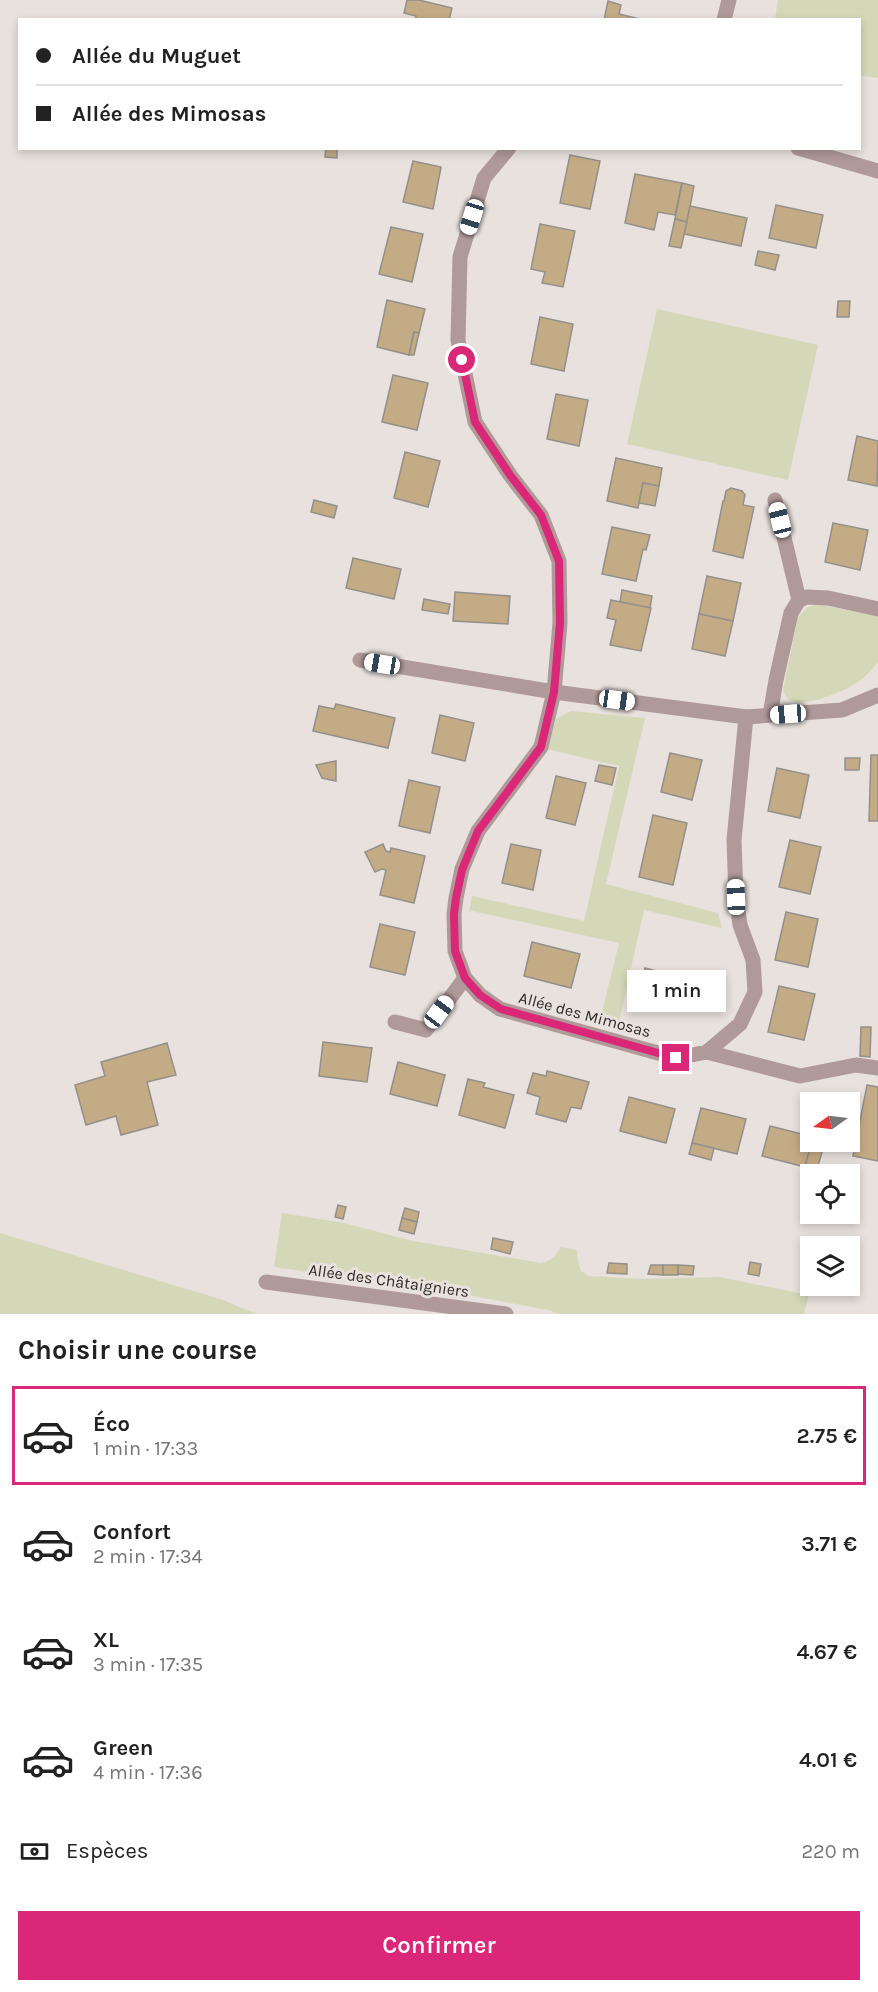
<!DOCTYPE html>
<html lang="fr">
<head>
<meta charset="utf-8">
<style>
	:root { --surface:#fff; --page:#f2f2f2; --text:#222; --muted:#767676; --line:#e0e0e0; --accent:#db2777 }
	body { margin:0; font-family:Karla,sans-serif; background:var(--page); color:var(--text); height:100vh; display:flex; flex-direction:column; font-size:22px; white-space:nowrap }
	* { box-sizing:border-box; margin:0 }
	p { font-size:20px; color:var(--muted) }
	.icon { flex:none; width:33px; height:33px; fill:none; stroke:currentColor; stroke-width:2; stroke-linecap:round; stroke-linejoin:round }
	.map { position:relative; height:1314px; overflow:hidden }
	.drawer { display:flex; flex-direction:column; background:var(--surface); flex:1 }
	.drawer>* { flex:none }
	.guide { position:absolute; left:18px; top:18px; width:843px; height:132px; border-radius:0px; box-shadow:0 3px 9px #0003; display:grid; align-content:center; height:132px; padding:0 18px; background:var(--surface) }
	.needle { width:39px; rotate:256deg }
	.tools { position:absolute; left:800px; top:1092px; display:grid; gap:12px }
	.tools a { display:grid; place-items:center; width:60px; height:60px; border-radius:0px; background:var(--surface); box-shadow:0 3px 9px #0003; font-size:30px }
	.end { position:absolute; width:27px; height:27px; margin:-14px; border:8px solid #db2777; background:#fff; box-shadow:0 0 0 3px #fff }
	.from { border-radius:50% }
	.bubble { position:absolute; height:42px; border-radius:0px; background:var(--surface); box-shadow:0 3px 9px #0003; font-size:20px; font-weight:600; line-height:42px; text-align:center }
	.car { position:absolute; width:18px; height:36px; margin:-18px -9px; border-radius:8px; box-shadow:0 0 4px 2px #0007; background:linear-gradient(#fff 24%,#345 0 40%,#fff 0 76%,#345 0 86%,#fff 0) }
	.guide b { display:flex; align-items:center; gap:21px; height:57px; font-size:22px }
	.guide b+b { border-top:2px solid var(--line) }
	.guide i { width:15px; height:15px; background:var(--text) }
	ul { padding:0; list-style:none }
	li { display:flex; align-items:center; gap:18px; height:99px; margin:0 12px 9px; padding:0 6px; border:3px solid transparent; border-radius:0px }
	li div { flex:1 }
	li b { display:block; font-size:22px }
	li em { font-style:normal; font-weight:600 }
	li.on { border-color:var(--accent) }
	li>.icon { width:54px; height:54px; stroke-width:1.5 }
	h2 { padding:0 18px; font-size:27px; line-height:72px }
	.pay { display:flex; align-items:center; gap:15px; height:66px; padding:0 18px; font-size:22px }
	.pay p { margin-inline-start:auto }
	.button { display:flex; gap:12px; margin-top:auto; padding:12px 18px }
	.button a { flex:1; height:69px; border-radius:0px; background:var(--accent); color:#fff; font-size:24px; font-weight:600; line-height:69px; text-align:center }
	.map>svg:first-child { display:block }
	.green { fill:#d5d8b8 }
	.building { fill:#c3ab85; stroke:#93908b; stroke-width:1.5 }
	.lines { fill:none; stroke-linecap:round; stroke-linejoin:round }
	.minor { stroke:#af9999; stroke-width:15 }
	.route { stroke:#db2777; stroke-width:8 }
	.labels { text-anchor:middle; stroke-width:6; stroke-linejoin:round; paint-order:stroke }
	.street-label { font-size:16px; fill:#2d2a29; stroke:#e8e1de }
</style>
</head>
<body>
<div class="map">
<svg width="878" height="1314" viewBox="0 0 878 1314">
	<rect width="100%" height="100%" fill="#e8e1de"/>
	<g class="green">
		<polygon points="778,0 878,0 878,78 860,75 860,20 775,19"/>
		<polygon points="657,309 818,345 788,480 627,444"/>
		<path d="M 817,604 L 878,616 L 878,662 C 872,669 866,677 858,682 C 846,691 806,707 792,701 C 787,699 785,695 783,690 L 798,617 L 807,608 Z"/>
		<polygon points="571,711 645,718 606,884 718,913 722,928 644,910 619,1022 601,1016 619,943 472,911 469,912 472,896 584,921 619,766 546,749 556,719"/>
		<path d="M 282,1213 L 344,1223 L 413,1241 L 541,1263 C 551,1261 556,1256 561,1247 L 577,1250 L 578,1261 L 581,1271 L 589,1276 L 644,1279 L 719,1277 L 809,1295 L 804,1314 L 559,1314 L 548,1310 L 457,1293 L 274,1267 Z"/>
		<polygon points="0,1233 220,1299 257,1314 0,1314"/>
	</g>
	<g class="building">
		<polygon points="407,0 419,0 452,8 449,20 415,20 416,16 404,13"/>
		<polygon points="608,1 621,5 619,14 644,20 604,20"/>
		<polygon points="326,148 337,148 337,158 325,157"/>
		<polygon points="570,155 600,161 590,209 560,203"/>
		<polygon points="413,161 441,167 433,209 403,202"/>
		<polygon points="635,174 682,183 675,215 658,212 654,230 625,223"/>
		<polygon points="682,183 694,186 687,222 675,219"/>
		<polygon points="776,205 823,215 816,248 769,238"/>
		<polygon points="690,206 747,218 741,246 684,234"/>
		<polygon points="675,219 687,222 681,248 669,246"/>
		<polygon points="540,224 575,231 563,287 542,283 545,272 531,269"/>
		<polygon points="391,227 423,234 412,282 379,274"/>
		<polygon points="758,251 779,255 775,270 755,265"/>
		<polygon points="387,300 425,309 419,333 414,332 409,355 377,347"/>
		<polygon points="838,301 850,301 849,317 837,317"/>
		<polygon points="540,317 573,324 564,371 531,364"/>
		<polygon points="414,332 419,333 414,355 409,355"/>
		<polygon points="393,375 428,383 417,430 382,422"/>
		<polygon points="556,394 588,400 579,446 547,439"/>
		<polygon points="857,436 878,441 877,486 848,480"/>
		<polygon points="405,452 440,461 428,507 394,498"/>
		<polygon points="616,458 662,468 659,486 643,483 638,508 607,501"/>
		<polygon points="643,483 659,486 655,506 639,503"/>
		<polygon points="731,488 742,491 745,495 743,505 754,507 743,558 713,551 723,501 724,501 726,491"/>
		<polygon points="314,500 337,506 334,518 311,512"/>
		<polygon points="833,523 868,530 860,570 825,562"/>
		<polygon points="612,527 650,535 646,550 643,549 636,581 602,574"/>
		<polygon points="353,558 401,569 394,599 346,588"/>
		<polygon points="707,576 741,583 733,621 699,614"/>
		<polygon points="622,590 652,596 650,608 620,602"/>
		<polygon points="455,592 510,596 508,624 453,621"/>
		<polygon points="424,599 450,604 448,614 422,610"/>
		<polygon points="611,600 651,608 641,651 610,645 616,620 607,618"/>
		<polygon points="699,614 733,621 725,656 692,649"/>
		<polygon points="336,704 395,718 388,748 313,731 319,706 334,709"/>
		<polygon points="440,715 474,723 465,761 432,753"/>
		<polygon points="670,753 702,760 692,800 661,792"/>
		<polygon points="871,755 878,755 878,821 869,821"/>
		<polygon points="845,758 860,758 859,770 845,770"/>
		<polygon points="336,761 336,781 322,778 316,765"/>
		<polygon points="599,765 616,768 612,785 595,781"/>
		<polygon points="777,768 809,775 800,818 768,811"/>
		<polygon points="556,776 586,783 575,825 546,818"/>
		<polygon points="409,780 440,787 430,833 399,826"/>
		<polygon points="653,815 687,823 673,885 639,877"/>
		<polygon points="790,840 821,847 810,894 779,887"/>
		<polygon points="383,844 386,851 390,852 391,848 425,856 414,903 380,895 386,870 382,869 375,872 365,852"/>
		<polygon points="511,844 541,850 533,890 502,883"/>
		<polygon points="786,912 818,919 808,967 775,960"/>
		<polygon points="380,924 415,932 405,975 370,967"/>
		<polygon points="532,942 580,954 571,988 524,976"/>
		<polygon points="645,968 684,978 676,1009 638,999"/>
		<polygon points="779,986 815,994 804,1040 768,1032"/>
		<polygon points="861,1027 871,1027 870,1057 860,1056"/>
		<polygon points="323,1042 372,1048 367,1082 319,1076"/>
		<polygon points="167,1043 176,1075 147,1082 158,1125 121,1135 116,1116 86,1125 75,1085 105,1076 101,1062"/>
		<polygon points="398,1062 445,1075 437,1106 390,1094"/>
		<polygon points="547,1071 589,1082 581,1109 571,1107 566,1122 536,1114 540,1097 527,1093 533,1073 546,1076"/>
		<polygon points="468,1079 485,1083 483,1087 514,1095 505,1128 459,1115"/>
		<polygon points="867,1085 878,1087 878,1161 853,1156"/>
		<polygon points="629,1097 675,1109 666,1143 620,1131"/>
		<polygon points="701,1108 746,1119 737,1154 692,1143"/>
		<polygon points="770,1126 810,1136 810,1142 812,1142 805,1167 762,1156"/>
		<polygon points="812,1142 825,1142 817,1169 805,1166"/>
		<polygon points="692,1143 714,1148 711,1160 689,1154"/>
		<polygon points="338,1205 346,1207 343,1219 335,1217"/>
		<polygon points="405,1208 419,1212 417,1222 402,1218"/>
		<polygon points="402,1218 417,1222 414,1234 399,1230"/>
		<polygon points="493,1238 513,1242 510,1254 491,1249"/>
		<polygon points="750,1262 761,1264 759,1276 748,1274"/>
		<polygon points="609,1263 627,1264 627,1274 607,1273"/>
		<polygon points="651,1265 663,1265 663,1275 648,1274"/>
		<rect x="663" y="1265" width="15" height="10"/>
		<polygon points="678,1265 694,1266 693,1275 678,1274"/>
	</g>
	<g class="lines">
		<g class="minor">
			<polyline points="724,20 729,0"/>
			<polyline points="509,148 484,178 460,257 458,340 475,422 510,475 541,515 559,561 560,623 554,692 541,747 478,831 462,869 456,898 454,914 455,951 465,978 480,995 500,1009 676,1058 707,1052 740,1024 755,992 753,960 740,925 736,897 734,840 746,717"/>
			<polyline points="798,148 878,171"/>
			<polyline points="775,500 799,600"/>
			<polyline points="360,660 554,692 746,717 842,710 878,695"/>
			<polyline points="770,715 776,680 791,613 799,600 807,597 828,598 878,609"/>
			<polyline points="395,1022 426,1030 465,978"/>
			<polyline points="707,1052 800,1076 856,1065 878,1068"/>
			<polyline points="266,1282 506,1314"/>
		</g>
	</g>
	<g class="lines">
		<polyline class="route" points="462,360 475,422 510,475 541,515 559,561 560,623 554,692 541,747 478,831 462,870 456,898 454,914 455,951 465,978 480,995 501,1009 676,1058"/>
	</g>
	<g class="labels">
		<g class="street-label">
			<text transform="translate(585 1014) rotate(15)" y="6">Allée des Mimosas</text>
			<text transform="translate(389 1280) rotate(8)" y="6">Allée des Châtaigniers</text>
		</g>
	</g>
</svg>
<div class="tools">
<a><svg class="needle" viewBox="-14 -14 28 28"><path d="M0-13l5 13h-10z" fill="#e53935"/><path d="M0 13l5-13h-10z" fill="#767676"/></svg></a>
<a><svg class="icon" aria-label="locate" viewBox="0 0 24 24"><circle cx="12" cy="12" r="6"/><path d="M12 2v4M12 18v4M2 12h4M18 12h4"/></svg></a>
<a><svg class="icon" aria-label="layers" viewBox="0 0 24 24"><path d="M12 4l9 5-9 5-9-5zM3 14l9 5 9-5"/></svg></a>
</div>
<i class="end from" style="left:462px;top:360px"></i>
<i class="end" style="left:676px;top:1058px"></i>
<div class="bubble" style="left:627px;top:970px;width:99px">1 min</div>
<i class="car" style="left:472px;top:217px;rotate:197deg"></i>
<i class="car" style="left:780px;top:520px;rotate:346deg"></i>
<i class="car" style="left:382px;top:664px;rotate:279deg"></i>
<i class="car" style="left:617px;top:700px;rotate:98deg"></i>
<i class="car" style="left:788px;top:714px;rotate:266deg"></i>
<i class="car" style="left:736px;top:897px;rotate:358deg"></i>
<i class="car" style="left:439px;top:1012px;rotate:37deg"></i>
<div class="guide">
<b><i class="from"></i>Allée du Muguet</b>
<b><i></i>Allée des Mimosas</b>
</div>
</div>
<section class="drawer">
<h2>Choisir une course</h2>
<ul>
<li class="on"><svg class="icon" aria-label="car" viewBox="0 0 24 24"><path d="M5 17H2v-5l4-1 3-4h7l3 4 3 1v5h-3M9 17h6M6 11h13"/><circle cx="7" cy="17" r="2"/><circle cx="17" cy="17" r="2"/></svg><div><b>Éco</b><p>1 min · 17:33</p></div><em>2.75 €</em></li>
<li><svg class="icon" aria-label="car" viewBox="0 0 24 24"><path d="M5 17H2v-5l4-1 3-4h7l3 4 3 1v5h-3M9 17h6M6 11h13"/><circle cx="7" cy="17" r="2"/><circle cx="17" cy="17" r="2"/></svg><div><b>Confort</b><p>2 min · 17:34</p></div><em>3.71 €</em></li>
<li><svg class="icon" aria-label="car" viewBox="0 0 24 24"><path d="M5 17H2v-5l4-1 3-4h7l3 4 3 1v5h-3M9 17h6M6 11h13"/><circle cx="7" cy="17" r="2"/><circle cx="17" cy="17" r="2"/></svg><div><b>XL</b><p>3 min · 17:35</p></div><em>4.67 €</em></li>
<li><svg class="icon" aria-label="car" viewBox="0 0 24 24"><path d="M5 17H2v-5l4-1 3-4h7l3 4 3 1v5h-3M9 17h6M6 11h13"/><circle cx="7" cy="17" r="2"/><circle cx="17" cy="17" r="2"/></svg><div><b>Green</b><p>4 min · 17:36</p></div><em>4.01 €</em></li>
</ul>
<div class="pay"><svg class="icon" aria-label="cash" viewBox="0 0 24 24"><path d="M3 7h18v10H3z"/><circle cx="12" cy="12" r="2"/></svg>Espèces<p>220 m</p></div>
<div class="button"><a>Confirmer</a></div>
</section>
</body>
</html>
